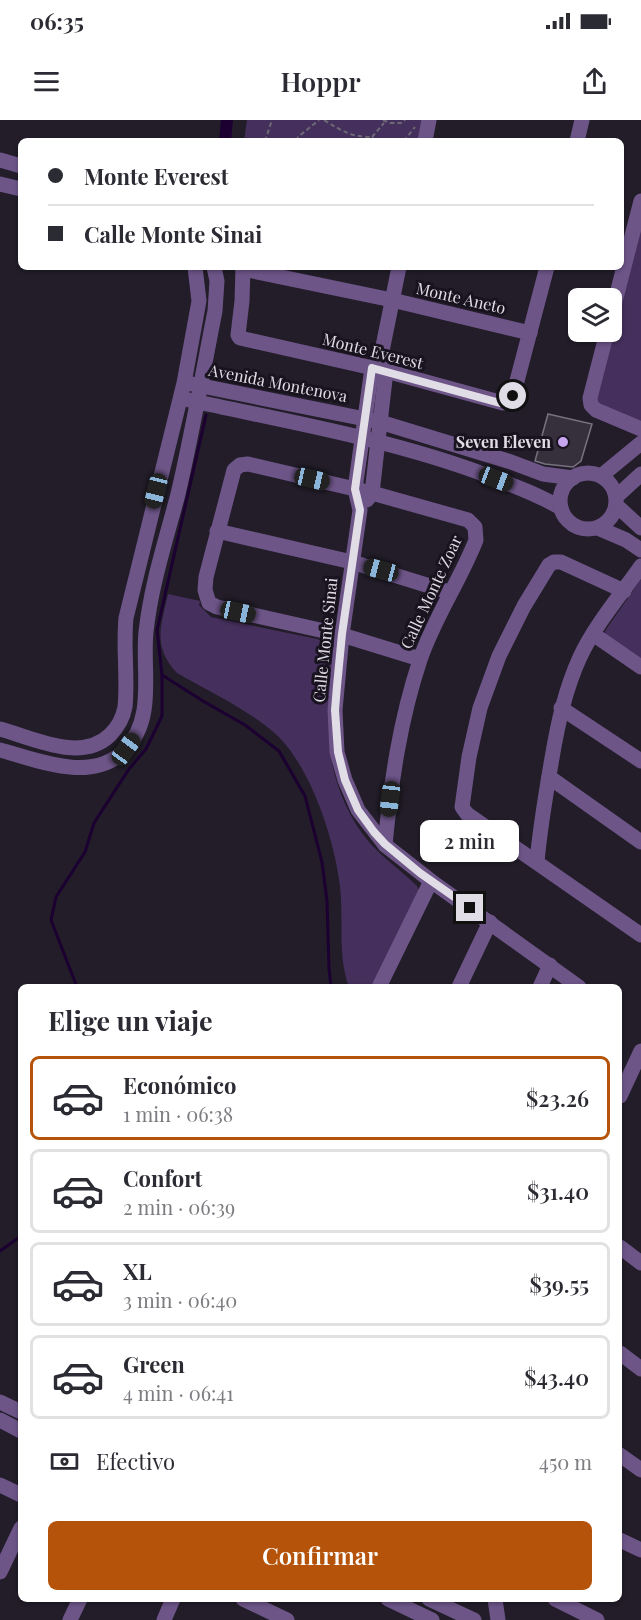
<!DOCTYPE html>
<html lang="es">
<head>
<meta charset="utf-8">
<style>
	:root { --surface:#fff; --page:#f7f7f7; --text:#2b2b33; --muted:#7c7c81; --line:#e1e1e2; --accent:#b45309 }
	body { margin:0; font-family:"Playfair Display",serif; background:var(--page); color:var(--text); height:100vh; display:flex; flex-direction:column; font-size:22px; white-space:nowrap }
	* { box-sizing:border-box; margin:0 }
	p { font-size:20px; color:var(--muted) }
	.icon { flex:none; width:33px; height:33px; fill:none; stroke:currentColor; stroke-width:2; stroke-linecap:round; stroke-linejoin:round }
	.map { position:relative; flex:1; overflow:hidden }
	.panel { position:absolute; left:18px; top:864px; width:604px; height:618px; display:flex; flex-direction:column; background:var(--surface); border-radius:9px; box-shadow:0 2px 4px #0004 }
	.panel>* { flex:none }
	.top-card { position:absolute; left:18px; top:18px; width:606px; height:132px; border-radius:9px; box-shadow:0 2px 4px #0004; display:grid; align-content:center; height:132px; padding:0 30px; background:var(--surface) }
	.tools { position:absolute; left:568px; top:168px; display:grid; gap:12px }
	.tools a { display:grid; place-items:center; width:54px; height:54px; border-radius:9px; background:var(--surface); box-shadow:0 2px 4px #0004; font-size:30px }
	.end { position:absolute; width:27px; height:27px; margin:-14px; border:8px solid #e1dde6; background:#111; box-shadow:0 0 0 3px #111 }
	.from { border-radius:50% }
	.bubble { position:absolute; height:42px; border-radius:9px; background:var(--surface); box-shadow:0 2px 4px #0004; font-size:20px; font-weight:600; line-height:42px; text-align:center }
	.car { position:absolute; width:18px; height:36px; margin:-18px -9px; border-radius:8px; box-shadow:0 0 4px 2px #0007; background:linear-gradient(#222 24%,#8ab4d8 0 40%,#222 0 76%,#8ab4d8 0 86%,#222 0) }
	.top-card b { display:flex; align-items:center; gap:21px; height:57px; font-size:22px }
	.top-card b+b { border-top:2px solid var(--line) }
	.top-card i { width:15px; height:15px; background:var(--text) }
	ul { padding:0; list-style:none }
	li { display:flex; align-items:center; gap:18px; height:84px; margin:0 12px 9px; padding:0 18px; border:3px solid var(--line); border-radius:9px }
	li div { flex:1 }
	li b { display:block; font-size:22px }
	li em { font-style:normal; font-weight:600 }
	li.selected { border-color:var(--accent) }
	li>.icon { width:54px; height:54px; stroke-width:1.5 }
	h2 { padding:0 30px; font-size:27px; line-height:72px }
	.pay { display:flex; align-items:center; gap:15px; height:66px; padding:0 30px; font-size:22px }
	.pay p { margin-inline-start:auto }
	.cta { display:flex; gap:12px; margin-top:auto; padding:12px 30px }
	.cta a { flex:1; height:69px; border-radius:9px; background:var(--accent); color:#fff; font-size:24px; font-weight:600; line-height:69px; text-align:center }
	.status { display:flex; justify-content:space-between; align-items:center; height:42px; padding:0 30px; background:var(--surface); direction:ltr }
	.status svg { height:16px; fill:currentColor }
	header { display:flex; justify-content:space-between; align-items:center; height:78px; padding:0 30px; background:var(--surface); font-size:27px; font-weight:600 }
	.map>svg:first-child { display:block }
	.green { fill:#452f5c }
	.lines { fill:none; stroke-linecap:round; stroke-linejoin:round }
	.stream { stroke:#1b0031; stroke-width:3 }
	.canal { stroke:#1b0031; stroke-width:12 }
	.building { fill:#36303d; stroke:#787181; stroke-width:1.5 }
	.path { stroke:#6e6a75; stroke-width:2; stroke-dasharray:4.5 3; stroke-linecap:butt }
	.minor { stroke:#6d5588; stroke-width:15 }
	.route { stroke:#e1dde6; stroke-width:8 }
	.poi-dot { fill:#c8a6ef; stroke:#191320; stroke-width:2 }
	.labels { text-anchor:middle; stroke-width:6; stroke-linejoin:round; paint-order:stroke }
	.street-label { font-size:16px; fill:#e1dde6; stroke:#191320 }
	.poi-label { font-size:16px; font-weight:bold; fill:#e1dde6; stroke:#191320; text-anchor:end }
</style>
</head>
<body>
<div class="status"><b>06:35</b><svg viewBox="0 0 49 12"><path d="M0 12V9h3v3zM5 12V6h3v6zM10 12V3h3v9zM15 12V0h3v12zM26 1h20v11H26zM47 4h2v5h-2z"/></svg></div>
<header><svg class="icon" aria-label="menu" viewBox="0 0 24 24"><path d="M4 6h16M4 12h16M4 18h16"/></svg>Hoppr<svg class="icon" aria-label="share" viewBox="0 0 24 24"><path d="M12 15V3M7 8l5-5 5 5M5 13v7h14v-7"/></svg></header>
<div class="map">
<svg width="641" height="1500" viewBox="0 0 641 1500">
	<rect width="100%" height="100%" fill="#221d29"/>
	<g class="green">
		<polygon points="247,0 424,0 420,21 244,21"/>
		<polygon points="641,103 641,301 601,290 595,279"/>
		<polygon points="641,459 641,541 605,516 605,511"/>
		<path d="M 168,474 L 200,481 L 199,485 L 211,497 L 317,519 C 326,522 331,525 334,533 C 333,560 328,589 329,616 C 330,653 345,694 369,722 C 384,739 402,751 417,766 L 419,771 L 372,867 L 349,867 C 337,834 344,801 340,767 C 335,720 309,640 271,610 C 243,587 208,571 177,553 C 152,526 161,506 168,474 Z"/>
	</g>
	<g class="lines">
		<g class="stream">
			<polyline points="162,555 203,581 245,605 279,631 305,676 322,742 327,781 329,848 331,867"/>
			<polyline points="77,867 51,800 56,777 85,732 94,703 129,649 146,629 162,596 162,555 157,510 206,295"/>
			<polyline points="0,1131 21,1116"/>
		</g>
		<polyline class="canal" points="225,21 227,0"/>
	</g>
	<polygon class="building" points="548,294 592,304 581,341 573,347 545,344 535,341"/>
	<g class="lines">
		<g class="path">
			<path d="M 324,0 C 342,11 351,17 372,17 L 376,21"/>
			<polyline points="383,0 390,3 402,3 405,0"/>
			<polyline points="372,17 384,3"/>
			<polyline points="265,21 272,0"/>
			<polyline points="297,21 298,17 319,0"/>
			<polyline points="404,21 415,7"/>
		</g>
		<g class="minor">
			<polyline points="425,21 429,0"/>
			<polyline points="577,21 582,0"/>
			<polyline points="0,40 21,46"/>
			<polyline points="0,64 21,69"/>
			<polyline points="243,147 242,181 238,215 240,218 386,251 503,283 509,281 513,276 547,147"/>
			<polyline points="399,147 381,236 372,248 355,369 360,390 342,515 335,590 337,632 345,660 358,690 385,725 431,761 579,867"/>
			<polyline points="243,149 392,180 530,213"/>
			<polyline points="612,193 641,81"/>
			<polyline points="607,212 590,278 591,285 596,290 641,309"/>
			<polyline points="192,264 380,302 511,342 543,354 573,358"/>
			<path d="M 189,280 C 288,302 390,319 486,355 C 512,365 537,374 561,388"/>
			<circle cx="588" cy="381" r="28"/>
			<polyline points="601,356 641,323"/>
			<polyline points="616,377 641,354"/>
			<polyline points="367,380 372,373 386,251 383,242"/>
			<polyline points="616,385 641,408"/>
			<polyline points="598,408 626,420 641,430"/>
			<polyline points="217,411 352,442 449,472"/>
			<polyline points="624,471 561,442 554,442 549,445 524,486 499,536 480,588 469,637 462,687 467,694 641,815"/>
			<polyline points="593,514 641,547"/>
			<polyline points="561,588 641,641"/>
			<path d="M 0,609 C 33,618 81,643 110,615 C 118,607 123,598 125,587 C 128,557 123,528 126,498 L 184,263 L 199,181 L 195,147"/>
			<path d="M 0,630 C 38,640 92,664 125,630 C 156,598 142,551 146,512 C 151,465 166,420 178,374 C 192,314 203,252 215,191 L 217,161 L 214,147"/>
			<polyline points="549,657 641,722"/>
			<path d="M 385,725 C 391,662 400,600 420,540 C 434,498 460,461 476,420 L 475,407 L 468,400 L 372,373 L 248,344 L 240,345 L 234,350 L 206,457 L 205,470 L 209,483 L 217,487 L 342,515 L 420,539"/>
			<path d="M 537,742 C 540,707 546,673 552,638 C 558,603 565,570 580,537 C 595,505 620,476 641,446"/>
			<polyline points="379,867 431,761"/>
			<polyline points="459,867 490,802"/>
			<polyline points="540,867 550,845"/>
			<polyline points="620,976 641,931"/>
			<polyline points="620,1127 641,1143"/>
			<polyline points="620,1233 641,1249"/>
			<polyline points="0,1282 21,1292"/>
			<polyline points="0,1300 21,1311"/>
			<polyline points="620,1335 641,1350"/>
			<polyline points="0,1365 21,1375"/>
			<polyline points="620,1420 641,1430"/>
			<polyline points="0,1452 21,1408"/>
			<polyline points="243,1479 287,1500"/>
			<polyline points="388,1479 432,1500"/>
			<polyline points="429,1479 474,1500"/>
			<polyline points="495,1479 498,1500"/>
			<polyline points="555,1479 597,1500"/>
			<polyline points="70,1500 80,1479"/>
			<polyline points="164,1500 173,1479"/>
		</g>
	</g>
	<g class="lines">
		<polyline class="route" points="470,788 420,753 385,724 374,712 358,690 345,660 338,632 335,590 337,566 342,514 360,390 355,369 372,248 500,283 509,281 513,276"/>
	</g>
	<circle class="poi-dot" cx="563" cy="322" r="6"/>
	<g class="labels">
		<g class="street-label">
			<text transform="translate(461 178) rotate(13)" y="6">Monte Aneto</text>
			<text transform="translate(373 231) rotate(14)" y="6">Monte Everest</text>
			<text transform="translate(278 263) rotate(11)" y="6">Avenida Montenova</text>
			<text transform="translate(431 472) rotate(-65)" y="6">Calle Monte Zoar</text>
			<text transform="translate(325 520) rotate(-84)" y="6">Calle Monte Sinai</text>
		</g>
		<g class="poi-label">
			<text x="551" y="328">Seven Eleven</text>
		</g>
	</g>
</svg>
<div class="tools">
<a><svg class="icon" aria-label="layers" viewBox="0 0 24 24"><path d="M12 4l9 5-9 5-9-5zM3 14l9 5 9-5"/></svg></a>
</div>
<i class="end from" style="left:513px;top:276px"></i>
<i class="end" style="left:470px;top:788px"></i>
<div class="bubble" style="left:420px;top:700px;width:99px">2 min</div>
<i class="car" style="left:312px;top:359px;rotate:103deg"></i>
<i class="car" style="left:496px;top:359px;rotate:111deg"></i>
<i class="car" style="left:156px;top:371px;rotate:194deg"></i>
<i class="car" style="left:381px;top:450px;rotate:285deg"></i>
<i class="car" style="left:238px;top:492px;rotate:102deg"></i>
<i class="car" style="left:126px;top:629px;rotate:36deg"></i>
<i class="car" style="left:390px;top:679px;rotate:187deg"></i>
<div class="top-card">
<b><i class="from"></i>Monte Everest</b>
<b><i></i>Calle Monte Sinai</b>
</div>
<section class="panel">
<h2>Elige un viaje</h2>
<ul>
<li class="selected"><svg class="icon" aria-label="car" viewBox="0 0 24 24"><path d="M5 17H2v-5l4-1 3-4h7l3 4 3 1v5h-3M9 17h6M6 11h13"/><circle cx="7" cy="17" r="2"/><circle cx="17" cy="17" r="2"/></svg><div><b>Económico</b><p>1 min · 06:38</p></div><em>$23.26</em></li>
<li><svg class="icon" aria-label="car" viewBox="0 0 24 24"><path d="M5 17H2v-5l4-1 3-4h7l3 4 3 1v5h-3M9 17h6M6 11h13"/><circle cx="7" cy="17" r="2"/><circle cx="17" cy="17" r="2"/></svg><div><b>Confort</b><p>2 min · 06:39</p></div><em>$31.40</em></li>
<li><svg class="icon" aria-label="car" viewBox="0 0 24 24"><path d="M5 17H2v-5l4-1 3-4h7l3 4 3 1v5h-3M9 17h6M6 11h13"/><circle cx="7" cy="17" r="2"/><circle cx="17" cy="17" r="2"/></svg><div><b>XL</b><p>3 min · 06:40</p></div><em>$39.55</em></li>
<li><svg class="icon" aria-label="car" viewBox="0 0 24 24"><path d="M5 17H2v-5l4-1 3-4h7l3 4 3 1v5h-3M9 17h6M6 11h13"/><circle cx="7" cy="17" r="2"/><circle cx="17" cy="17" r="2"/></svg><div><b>Green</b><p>4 min · 06:41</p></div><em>$43.40</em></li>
</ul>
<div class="pay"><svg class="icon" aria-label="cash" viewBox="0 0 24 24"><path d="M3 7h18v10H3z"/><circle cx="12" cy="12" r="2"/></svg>Efectivo<p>450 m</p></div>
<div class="cta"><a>Confirmar</a></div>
</section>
</div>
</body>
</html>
